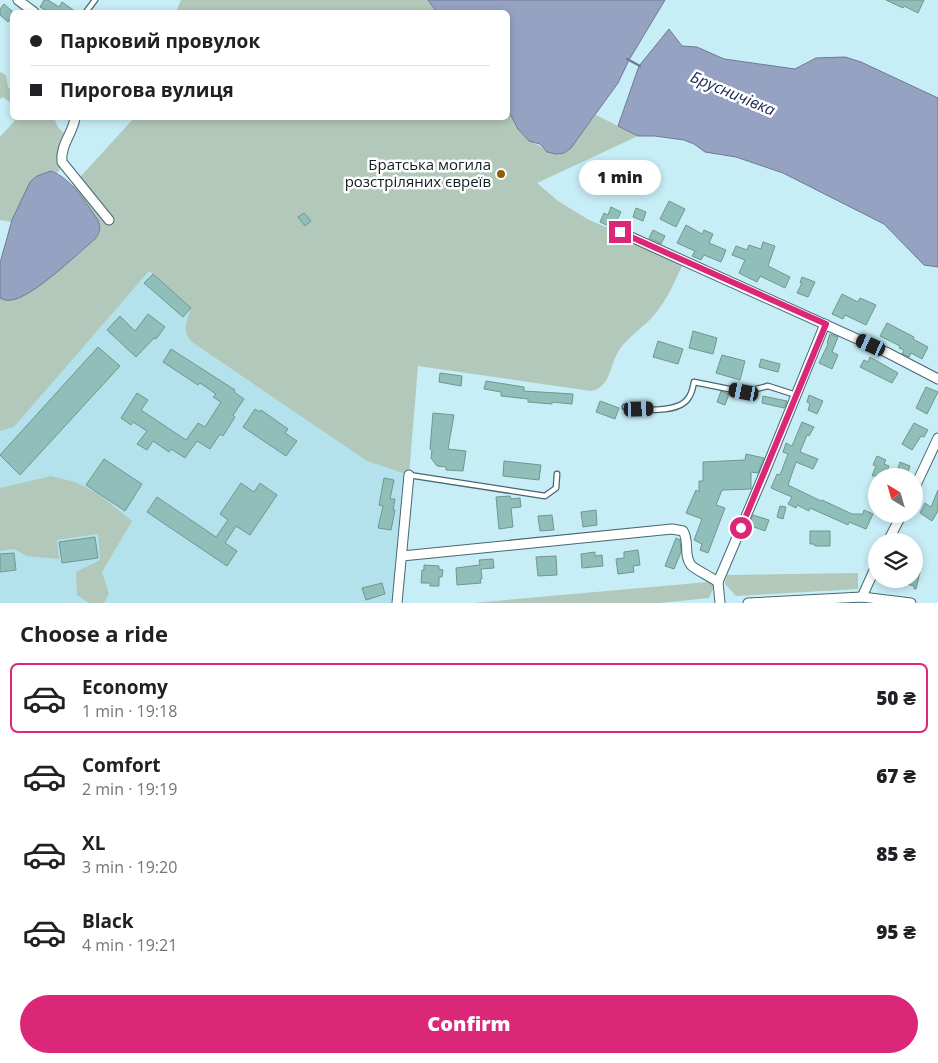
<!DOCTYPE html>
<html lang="en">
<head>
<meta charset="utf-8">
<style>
	:root { --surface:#fff; --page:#f6f6f6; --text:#202124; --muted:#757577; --line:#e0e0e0; --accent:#db2777 }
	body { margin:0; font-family:"Open Sans",sans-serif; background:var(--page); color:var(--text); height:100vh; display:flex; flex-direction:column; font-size:19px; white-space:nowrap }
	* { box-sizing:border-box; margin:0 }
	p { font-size:16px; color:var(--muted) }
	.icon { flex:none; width:28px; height:28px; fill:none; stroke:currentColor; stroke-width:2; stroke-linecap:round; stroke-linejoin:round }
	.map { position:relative; height:603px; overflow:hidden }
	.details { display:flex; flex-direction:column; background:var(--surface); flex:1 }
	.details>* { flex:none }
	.top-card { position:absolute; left:10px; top:10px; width:500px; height:110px; border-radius:8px; box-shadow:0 2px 8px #0003; display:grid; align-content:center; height:110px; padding:0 20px; background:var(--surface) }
	.needle { width:32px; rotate:323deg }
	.tools { position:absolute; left:868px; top:468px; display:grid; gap:10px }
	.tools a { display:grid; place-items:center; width:55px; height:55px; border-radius:50%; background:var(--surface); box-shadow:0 2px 8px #0003; font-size:25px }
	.end { position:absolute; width:22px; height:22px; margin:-11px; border:6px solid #db2777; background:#fff; box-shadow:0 0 0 2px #fff }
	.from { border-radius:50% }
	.bubble { position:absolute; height:35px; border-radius:18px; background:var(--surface); box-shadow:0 2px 8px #0003; font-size:16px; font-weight:800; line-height:35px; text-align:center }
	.car { position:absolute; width:15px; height:30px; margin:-15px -8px; border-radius:6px; box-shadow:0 0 4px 1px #0007; background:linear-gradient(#222 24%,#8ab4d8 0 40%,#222 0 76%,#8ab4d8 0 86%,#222 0) }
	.top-card b { display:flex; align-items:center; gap:18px; height:48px; font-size:19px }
	.top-card b+b { border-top:1px solid var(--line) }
	.top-card i { width:12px; height:12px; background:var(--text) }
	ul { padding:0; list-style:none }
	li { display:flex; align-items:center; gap:15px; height:70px; margin:0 10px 8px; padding:0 10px; border:2px solid transparent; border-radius:8px }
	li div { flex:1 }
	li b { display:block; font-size:19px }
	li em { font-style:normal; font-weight:800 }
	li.selected { border-color:var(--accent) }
	li>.icon { width:45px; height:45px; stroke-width:1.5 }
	h2 { padding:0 20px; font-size:22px; line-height:60px }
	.button { display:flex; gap:10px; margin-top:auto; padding:10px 20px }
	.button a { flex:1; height:58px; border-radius:30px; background:var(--accent); color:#fff; font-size:20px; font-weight:800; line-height:58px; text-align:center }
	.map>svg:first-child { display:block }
	.built { fill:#b3e2ed }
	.green { fill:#b2c8ba }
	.water { fill:#96a2c2; stroke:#6e7a92 }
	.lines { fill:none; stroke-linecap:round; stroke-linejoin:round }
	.stream { stroke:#6e7a92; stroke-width:2.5 }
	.building { fill:#90beb8; stroke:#719691 }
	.service-casing { stroke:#466870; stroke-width:7 }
	.minor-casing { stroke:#466870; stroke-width:11 }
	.service { stroke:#fff; stroke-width:4.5 }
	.minor { stroke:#fff; stroke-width:9 }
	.route { stroke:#db2777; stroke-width:6 }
	.poi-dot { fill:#8d5e06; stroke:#fff; stroke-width:2 }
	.labels { text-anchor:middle; stroke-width:5; stroke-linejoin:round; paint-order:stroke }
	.poi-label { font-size:15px; fill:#101e21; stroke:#fff; text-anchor:end }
	.water-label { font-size:16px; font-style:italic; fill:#202b57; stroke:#fff }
</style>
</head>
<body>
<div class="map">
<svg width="938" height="603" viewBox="0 0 938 603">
	<rect width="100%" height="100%" fill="#c7edf7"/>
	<polygon class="built" points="148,271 191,308 185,326 367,461 409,475 397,603 0,603 0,431 14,427"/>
	<g class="green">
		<polygon points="181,0 428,0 437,12 176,12"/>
		<polygon points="0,72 6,75 8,87 12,92 12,104 3,97 0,99"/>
		<path d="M 508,110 C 513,121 519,134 530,141 C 537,145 540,145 547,152 L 571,148 L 596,115 L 638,136 L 537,183 L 558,201 L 589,220 L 685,260 C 676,278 668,299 655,314 C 644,327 629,336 620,349 C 609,364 612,387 591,391 L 418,366 L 409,475 L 367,461 L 192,342 C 181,331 187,321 191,308 L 149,271 L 14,427 L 0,431 L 0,292 L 99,233 L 100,226 L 98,220 L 72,186 L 134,118 L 508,118 Z"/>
		<polygon points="17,118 54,118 58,127 65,134 59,162 60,169 57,173 51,171 17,209 11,222 0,220 0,137"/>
		<polygon points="51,476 75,482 97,493 132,521 102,572 109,593 104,603 89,603 77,595 76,572 100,560 98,534 57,540 59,559 27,556 14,549 0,551 0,488"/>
		<polygon points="858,573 858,589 736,596 725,584 727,575"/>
		<polygon points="708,582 714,587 709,598 659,603 473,603"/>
	</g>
	<g class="water">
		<polygon points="428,0 665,0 629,60 618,83 571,148 564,153 556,154 547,152 540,144 529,141 518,129 508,110 508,12 437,12"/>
		<polygon points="669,29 682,46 697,47 724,59 795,69 816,58 845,57 861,62 938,98 938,267 924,265 884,224 783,173 736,157 705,152 694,144 684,140 655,136 638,136 618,126 639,66"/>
		<path d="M 51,171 C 72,179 85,202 98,220 C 101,228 100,232 95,239 C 77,254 32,298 11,300 C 7,301 4,300 0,298 L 0,263 L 12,220 L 30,182 L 37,176 Z"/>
	</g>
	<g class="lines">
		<polyline class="stream" points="627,59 640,66"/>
	</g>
	<g class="building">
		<polygon points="44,0 48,0 59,7 62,2 76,12 49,12 40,7"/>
		<polygon points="886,0 924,0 918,13 904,6 903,8"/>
		<polygon points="4,4 12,11 12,17 8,22 0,15 0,9"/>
		<polygon points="669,201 685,209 676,227 660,219"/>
		<polygon points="611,207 621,212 613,228 600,222 604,213 608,215"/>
		<polygon points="636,208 646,212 643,221 633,217"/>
		<polygon points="304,213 311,221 305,226 298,217"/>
		<polygon points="686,225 702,234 704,230 713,234 709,243 726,250 721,262 704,255 701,260 692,256 695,251 677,243"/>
		<polygon points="653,230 665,236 661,244 649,238"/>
		<polygon points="763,242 775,246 768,266 790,277 785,288 760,276 757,282 739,273 745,260 732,255 736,246 747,250 749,245 761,249"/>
		<polygon points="153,274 191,308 183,317 144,283"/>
		<polygon points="802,277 815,282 808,297 797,293 802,283 800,283"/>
		<polygon points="842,294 858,302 860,298 876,305 866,325 845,315 843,319 832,314"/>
		<polygon points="148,314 165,327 156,339 154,338 136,357 107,330 120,316 135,331"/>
		<polygon points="887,323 914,337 913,339 928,347 922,359 911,353 909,357 902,354 904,350 899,348 900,346 880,336"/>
		<polygon points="693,331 717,338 713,354 689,348"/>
		<polygon points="830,334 838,337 832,352 838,355 832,369 819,363 828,344 827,343"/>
		<polygon points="658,341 683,349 678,364 653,357"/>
		<polygon points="98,347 120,366 20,475 0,455"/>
		<polygon points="171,349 235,390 234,392 244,399 233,415 235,417 223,436 220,434 210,449 197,441 185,458 171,449 169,452 153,441 147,450 137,444 147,431 133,422 131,425 121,418 137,393 148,400 141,410 186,440 198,423 205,427 221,402 213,397 216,394 200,383 198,385 163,362"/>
		<polygon points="722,355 745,361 740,380 716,373"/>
		<polygon points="870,357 898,373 892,383 860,367 864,360 868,362"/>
		<polygon points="761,359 780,364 778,372 759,367"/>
		<polygon points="440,373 462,376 461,386 439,382"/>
		<polygon points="486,381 524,387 524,391 573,394 572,404 552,402 552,404 528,402 528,399 501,396 501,392 484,389"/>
		<polygon points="926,387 938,392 927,414 916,408"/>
		<polygon points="721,391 729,394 725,405 717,402"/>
		<polygon points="809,395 823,401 817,414 808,410 810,404 807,402"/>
		<polygon points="763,396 787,401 784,408 762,403"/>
		<polygon points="600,401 619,408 615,419 596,412"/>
		<polygon points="255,409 260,412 261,410 288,429 285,433 297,441 286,456 243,427"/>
		<polygon points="433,413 454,415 448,449 466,451 463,471 446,470 446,467 437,466 431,458 432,450 430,449"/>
		<polygon points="802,422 814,427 809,436 807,435 800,452 818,459 813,469 796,462 788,485 821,501 822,500 852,514 863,514 864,510 873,514 866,529 849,522 848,525 846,524 810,508 809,511 797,505 796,508 788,504 792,497 771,488 777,474 780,475 788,454 783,452 786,443 792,446"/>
		<polygon points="914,423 928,430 924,437 921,436 912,450 902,444"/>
		<polygon points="746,454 764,458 758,473 751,472 751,489 722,490 716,505 725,508 708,553 700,550 702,544 694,540 702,519 686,513 696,490 699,492 699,481 703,481 703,462 745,460"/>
		<polygon points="877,456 886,460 884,464 889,466 885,476 872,476 876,466 873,465"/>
		<polygon points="104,459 142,484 125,511 86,485"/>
		<polygon points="504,461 541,465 539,480 503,476"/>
		<polygon points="900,462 910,466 908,472 898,468"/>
		<polygon points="384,478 394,480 390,499 395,499 393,510 395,510 391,530 378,528 383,506 379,505"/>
		<polygon points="241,483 254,492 260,483 277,495 250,535 236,526 225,543 237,551 227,566 147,512 157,497 216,537 228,520 220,514"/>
		<polygon points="938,490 938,511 932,521 920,513 925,503 931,507"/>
		<polygon points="510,496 511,499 520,498 521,507 511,508 513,527 499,529 496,497"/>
		<polygon points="780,506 786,507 783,519 777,517"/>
		<polygon points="596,510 597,525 583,527 581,512"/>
		<polygon points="552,515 554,530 540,531 538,516"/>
		<polygon points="753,515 769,520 765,531 754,527 753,529 748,527"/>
		<polygon points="810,531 830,531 830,546 815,546 814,544 810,544"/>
		<polygon points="95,537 98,558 62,563 59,542"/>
		<polygon points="676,538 680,540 681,552 674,569 665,566"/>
		<polygon points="638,550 640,565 633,566 634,572 618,574 616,559 624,558 624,552"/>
		<polygon points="595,552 595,556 602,555 603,566 582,568 581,554"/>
		<polygon points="14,553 16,570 0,572 0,554"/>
		<polygon points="556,556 557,575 538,576 536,557"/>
		<polygon points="493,559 494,568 481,569 482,579 480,579 481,583 457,585 456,568 480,565 479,560"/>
		<polygon points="424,565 439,566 439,569 443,570 442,577 439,577 439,586 430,586 430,583 421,583 422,570 424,570"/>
		<polygon points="914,566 921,568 916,589 914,589 914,586 894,581 894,579 914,579"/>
		<polygon points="382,583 385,594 366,600 362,588"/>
	</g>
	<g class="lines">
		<g class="service-casing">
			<g id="service">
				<polyline points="86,12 95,0"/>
				<path d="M 625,407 C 641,410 680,414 689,397 C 692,393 693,387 694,382 L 744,392 L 768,386 L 796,395"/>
				<polyline points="409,475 545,496 556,488 557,474"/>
			</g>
		</g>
		<g class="minor-casing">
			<g id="minor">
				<polyline points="18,0 34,12"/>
				<path d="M 75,118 C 73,133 60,145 62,162 L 109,220"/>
				<polyline points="620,232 886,352 938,379"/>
				<polyline points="914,489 938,438"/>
				<polyline points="888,541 902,514"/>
				<path d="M 402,556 L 672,529 L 683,531 C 690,542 683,555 691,565 C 694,569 711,577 718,582"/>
				<polyline points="862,597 876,566"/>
				<polyline points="397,603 409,475"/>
				<polyline points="720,603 718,582 764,474 825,324"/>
				<polyline points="748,603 862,597 911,603"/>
			</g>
		</g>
		<use href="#service" class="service"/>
		<use href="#minor" class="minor"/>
	</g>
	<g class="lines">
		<polyline class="route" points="620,232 826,324 741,528"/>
	</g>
	<circle class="poi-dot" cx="501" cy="174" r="5"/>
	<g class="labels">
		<g class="poi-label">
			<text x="491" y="170">Братська могила<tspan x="491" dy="17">розстріляних євреїв</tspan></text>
		</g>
		<g class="water-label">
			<text transform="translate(733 93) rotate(23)" y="6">Брусничівка</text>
		</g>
	</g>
</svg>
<div class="tools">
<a><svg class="needle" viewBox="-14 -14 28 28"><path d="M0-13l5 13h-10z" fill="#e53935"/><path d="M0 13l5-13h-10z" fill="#757577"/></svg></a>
<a><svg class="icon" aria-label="layers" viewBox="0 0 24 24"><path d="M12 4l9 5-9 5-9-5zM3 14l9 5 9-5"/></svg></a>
</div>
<i class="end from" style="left:741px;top:528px"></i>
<i class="end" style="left:620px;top:232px"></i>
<div class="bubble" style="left:579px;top:160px;width:82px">1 min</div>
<i class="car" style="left:871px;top:345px;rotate:295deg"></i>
<i class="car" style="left:744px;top:392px;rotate:281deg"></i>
<i class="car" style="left:639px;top:409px;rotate:88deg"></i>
<div class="top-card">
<b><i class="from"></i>Парковий провулок</b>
<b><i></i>Пирогова вулиця</b>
</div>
</div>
<section class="details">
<h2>Choose a ride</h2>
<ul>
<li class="selected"><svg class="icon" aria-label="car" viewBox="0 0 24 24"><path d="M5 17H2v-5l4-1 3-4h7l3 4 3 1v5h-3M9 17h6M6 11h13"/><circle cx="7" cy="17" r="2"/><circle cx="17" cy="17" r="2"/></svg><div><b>Economy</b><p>1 min · 19:18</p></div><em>50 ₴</em></li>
<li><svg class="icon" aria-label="car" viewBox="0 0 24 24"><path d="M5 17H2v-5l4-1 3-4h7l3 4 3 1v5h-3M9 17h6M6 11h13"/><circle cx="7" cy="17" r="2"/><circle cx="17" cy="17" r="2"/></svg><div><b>Comfort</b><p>2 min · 19:19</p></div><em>67 ₴</em></li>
<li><svg class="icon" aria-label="car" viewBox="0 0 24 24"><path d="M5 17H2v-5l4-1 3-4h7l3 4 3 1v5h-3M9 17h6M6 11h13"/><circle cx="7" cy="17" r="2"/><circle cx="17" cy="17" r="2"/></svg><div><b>XL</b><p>3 min · 19:20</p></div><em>85 ₴</em></li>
<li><svg class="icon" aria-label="car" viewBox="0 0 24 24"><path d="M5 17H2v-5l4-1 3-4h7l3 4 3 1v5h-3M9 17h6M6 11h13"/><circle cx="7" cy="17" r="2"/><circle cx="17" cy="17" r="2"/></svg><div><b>Black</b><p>4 min · 19:21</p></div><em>95 ₴</em></li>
</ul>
<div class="button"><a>Confirm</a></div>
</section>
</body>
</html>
